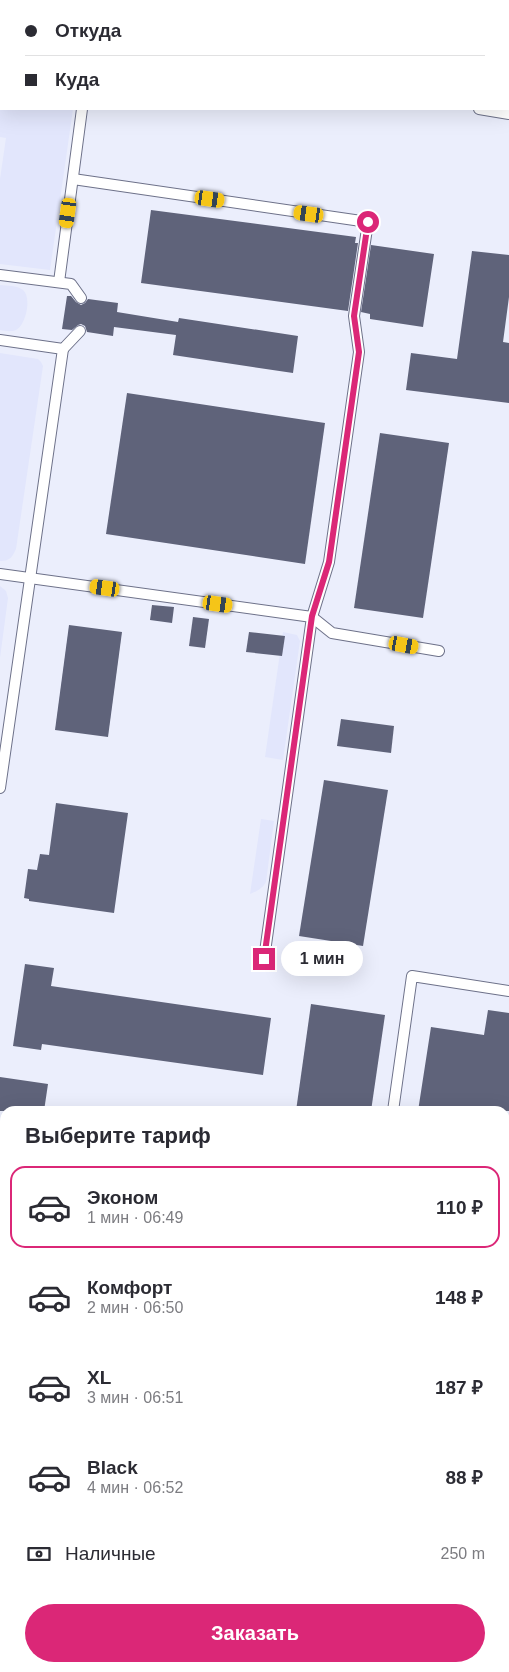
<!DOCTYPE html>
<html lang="ru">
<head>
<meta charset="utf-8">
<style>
	:root { --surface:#fff; --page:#f7f7f7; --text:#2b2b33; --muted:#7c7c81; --line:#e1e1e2; --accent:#db2777 }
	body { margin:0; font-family:Arial,sans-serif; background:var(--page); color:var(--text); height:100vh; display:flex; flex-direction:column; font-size:19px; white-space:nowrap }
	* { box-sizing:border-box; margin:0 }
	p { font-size:16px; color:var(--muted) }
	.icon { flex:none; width:28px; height:28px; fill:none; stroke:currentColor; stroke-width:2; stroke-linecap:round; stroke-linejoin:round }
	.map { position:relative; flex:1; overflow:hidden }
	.side { position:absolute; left:0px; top:1106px; width:510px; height:566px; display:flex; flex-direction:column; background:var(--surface); border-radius:15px 15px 0 0; box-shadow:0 5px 20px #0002 }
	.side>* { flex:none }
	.hud { position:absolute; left:0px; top:0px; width:510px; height:110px; box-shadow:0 5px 20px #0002; display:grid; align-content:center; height:110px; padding:0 25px; background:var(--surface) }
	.end { position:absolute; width:22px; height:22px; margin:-11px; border:6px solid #db2777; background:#fff; box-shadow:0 0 0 2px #fff }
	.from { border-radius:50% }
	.bubble { position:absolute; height:35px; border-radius:18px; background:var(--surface); box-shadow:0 5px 20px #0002; font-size:16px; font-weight:700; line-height:35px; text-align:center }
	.car { position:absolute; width:15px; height:30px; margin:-15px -8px; border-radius:6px; box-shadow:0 0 4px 1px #0007; background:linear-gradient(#f5c518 24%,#345 0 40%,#f5c518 0 76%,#345 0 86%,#f5c518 0) }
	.hud b { display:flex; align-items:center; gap:18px; height:48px; font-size:19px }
	.hud b+b { border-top:1px solid var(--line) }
	.hud i { width:12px; height:12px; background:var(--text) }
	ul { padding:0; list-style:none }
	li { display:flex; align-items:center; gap:15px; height:82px; margin:0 10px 8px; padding:0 15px; border:2px solid transparent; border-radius:15px }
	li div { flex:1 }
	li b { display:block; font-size:19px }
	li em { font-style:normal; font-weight:700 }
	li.active { border-color:var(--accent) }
	li>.icon { width:45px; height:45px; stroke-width:1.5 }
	h2 { padding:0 25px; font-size:22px; line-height:60px }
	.pay { display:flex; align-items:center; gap:12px; height:55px; padding:0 25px; font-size:19px }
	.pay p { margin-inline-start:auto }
	.action { display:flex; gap:10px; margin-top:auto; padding:10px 25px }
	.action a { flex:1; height:58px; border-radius:30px; background:var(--accent); color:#fff; font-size:20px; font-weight:700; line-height:58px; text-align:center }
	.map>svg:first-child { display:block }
	.built { fill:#ebeefc; fill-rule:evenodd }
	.green { fill:#e2e6fc }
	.building { fill:#5f637a }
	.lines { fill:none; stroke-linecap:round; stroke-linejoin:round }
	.lane-casing { stroke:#6d7189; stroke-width:12 }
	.street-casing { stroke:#6d7189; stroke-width:22 }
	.lane { stroke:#fff; stroke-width:10 }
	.street { stroke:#fff; stroke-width:20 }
	.route { stroke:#db2777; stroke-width:6 }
</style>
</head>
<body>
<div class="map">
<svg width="509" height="1672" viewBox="0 0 509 1672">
	<rect width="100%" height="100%" fill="#f8f9fe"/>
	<path class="built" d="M 1,22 L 1,109 L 509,109 L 509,95 L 509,1672 L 0,1672 L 0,31 ZM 5,1111 L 505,1111 L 505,1668 L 5,1668 Z"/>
	<g class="green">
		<rect x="266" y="0" width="188" height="1"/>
		<polygon points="1,28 1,109 73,109 50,270 0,264 0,179 6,138 0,137 0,31"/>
		<path d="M 0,285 C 7,286 17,285 23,290 C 32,298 26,325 16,330 C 11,332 5,331 0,330 Z"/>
		<path d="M 0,353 L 38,359 L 41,362 L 43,366 L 16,549 C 12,558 9,561 0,561 Z"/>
		<polygon points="0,586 6,591 8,598 0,658"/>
		<polygon points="283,632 297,635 300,641 283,760 265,757"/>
		<path d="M 261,819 L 274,821 L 266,882 C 262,889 257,891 250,894 Z"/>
	</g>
	<g class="building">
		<polygon points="151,210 356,237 355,243 358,243 348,311 141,283"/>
		<polygon points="371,245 434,254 423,327 370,319 370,314 361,312"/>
		<polygon points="472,251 509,255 509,297 503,342 509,343 509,403 406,390 411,353 457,359"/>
		<polygon points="67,296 71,296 76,302 81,305 85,303 88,299 118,303 117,312 178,322 179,318 298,336 293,373 173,355 176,335 114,327 113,336 87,332 85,326 81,324 78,325 72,330 62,329"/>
		<polygon points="127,393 325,423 305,564 106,534"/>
		<polygon points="380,433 449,443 423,618 354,608"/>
		<polygon points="152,605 174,607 172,623 150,620"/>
		<polygon points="193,617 209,619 205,648 189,646"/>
		<polygon points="69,625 122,632 108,737 55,730"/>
		<polygon points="249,632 285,636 282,656 246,652"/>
		<polygon points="341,719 394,726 391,753 337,746"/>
		<polygon points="324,780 388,790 363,946 299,936"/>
		<polygon points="56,803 128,813 114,913 29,901 29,899 24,898 28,869 37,870 40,854 49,855"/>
		<polygon points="25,964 54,968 51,986 271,1018 263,1075 42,1044 41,1050 13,1046"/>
		<polygon points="311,1004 385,1015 371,1111 296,1111"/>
		<polygon points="488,1010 509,1013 509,1111 418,1111 431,1027 484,1035"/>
		<polygon points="0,1077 48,1084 44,1111 0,1111"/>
	</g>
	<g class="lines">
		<g class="lane-casing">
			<g id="lane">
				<polyline points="99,1 100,0"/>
				<polyline points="0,2 1,2"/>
				<polyline points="479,109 509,114"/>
				<polyline points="73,179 368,222 354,316 359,352 329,562 312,617 264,959"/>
				<polyline points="0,275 71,284 81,298"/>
				<polyline points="59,282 82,109"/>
				<polyline points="0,340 63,349 80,331"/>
				<polyline points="0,574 312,617 332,633 439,651"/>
				<polyline points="0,788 63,349"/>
				<polyline points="393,1111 412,976 509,991"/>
			</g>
		</g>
		<g class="street-casing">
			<g id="street">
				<polyline points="0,1167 5,1168"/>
				<polyline points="505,1241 509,1241"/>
				<polyline points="0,1429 5,1430"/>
				<polyline points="505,1507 509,1508"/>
				<polyline points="0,1629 5,1630"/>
				<polyline points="255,1668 286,1672"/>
			</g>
		</g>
		<use href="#lane" class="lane"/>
		<use href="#street" class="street"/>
	</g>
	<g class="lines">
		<polyline class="route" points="264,959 312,616 329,562 359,352 354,316 368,222"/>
	</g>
</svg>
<i class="end from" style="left:368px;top:222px"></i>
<i class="end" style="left:264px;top:959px"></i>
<div class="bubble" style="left:281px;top:941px;width:82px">1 мин</div>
<i class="car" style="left:210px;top:199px;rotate:98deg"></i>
<i class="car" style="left:68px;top:213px;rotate:188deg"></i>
<i class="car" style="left:309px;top:214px;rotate:278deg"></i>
<i class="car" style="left:105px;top:588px;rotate:278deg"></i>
<i class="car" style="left:218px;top:604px;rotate:98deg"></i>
<i class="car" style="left:404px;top:645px;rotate:100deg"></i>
<div class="hud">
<b><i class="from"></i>Откуда</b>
<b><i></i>Куда</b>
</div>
<section class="side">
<h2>Выберите тариф</h2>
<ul>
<li class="active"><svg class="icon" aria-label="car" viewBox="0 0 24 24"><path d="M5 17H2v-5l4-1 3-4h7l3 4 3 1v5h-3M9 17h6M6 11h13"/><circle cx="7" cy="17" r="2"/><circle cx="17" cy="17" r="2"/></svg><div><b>Эконом</b><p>1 мин · 06:49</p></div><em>110 ₽</em></li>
<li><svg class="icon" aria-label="car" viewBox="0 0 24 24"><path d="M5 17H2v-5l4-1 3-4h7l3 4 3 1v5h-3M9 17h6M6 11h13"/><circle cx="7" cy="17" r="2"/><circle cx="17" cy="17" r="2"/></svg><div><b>Комфорт</b><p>2 мин · 06:50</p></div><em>148 ₽</em></li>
<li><svg class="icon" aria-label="car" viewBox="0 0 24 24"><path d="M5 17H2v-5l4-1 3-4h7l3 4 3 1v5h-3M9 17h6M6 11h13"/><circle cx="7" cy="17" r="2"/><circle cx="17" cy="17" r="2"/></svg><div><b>XL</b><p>3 мин · 06:51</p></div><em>187 ₽</em></li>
<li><svg class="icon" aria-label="car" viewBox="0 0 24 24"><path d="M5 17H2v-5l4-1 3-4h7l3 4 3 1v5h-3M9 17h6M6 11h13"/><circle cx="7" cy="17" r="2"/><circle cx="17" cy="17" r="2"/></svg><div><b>Black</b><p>4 мин · 06:52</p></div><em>88 ₽</em></li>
</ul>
<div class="pay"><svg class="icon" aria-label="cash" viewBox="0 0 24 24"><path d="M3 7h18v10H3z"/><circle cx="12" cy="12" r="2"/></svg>Наличные<p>250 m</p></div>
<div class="action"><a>Заказать</a></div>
</section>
</div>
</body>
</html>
